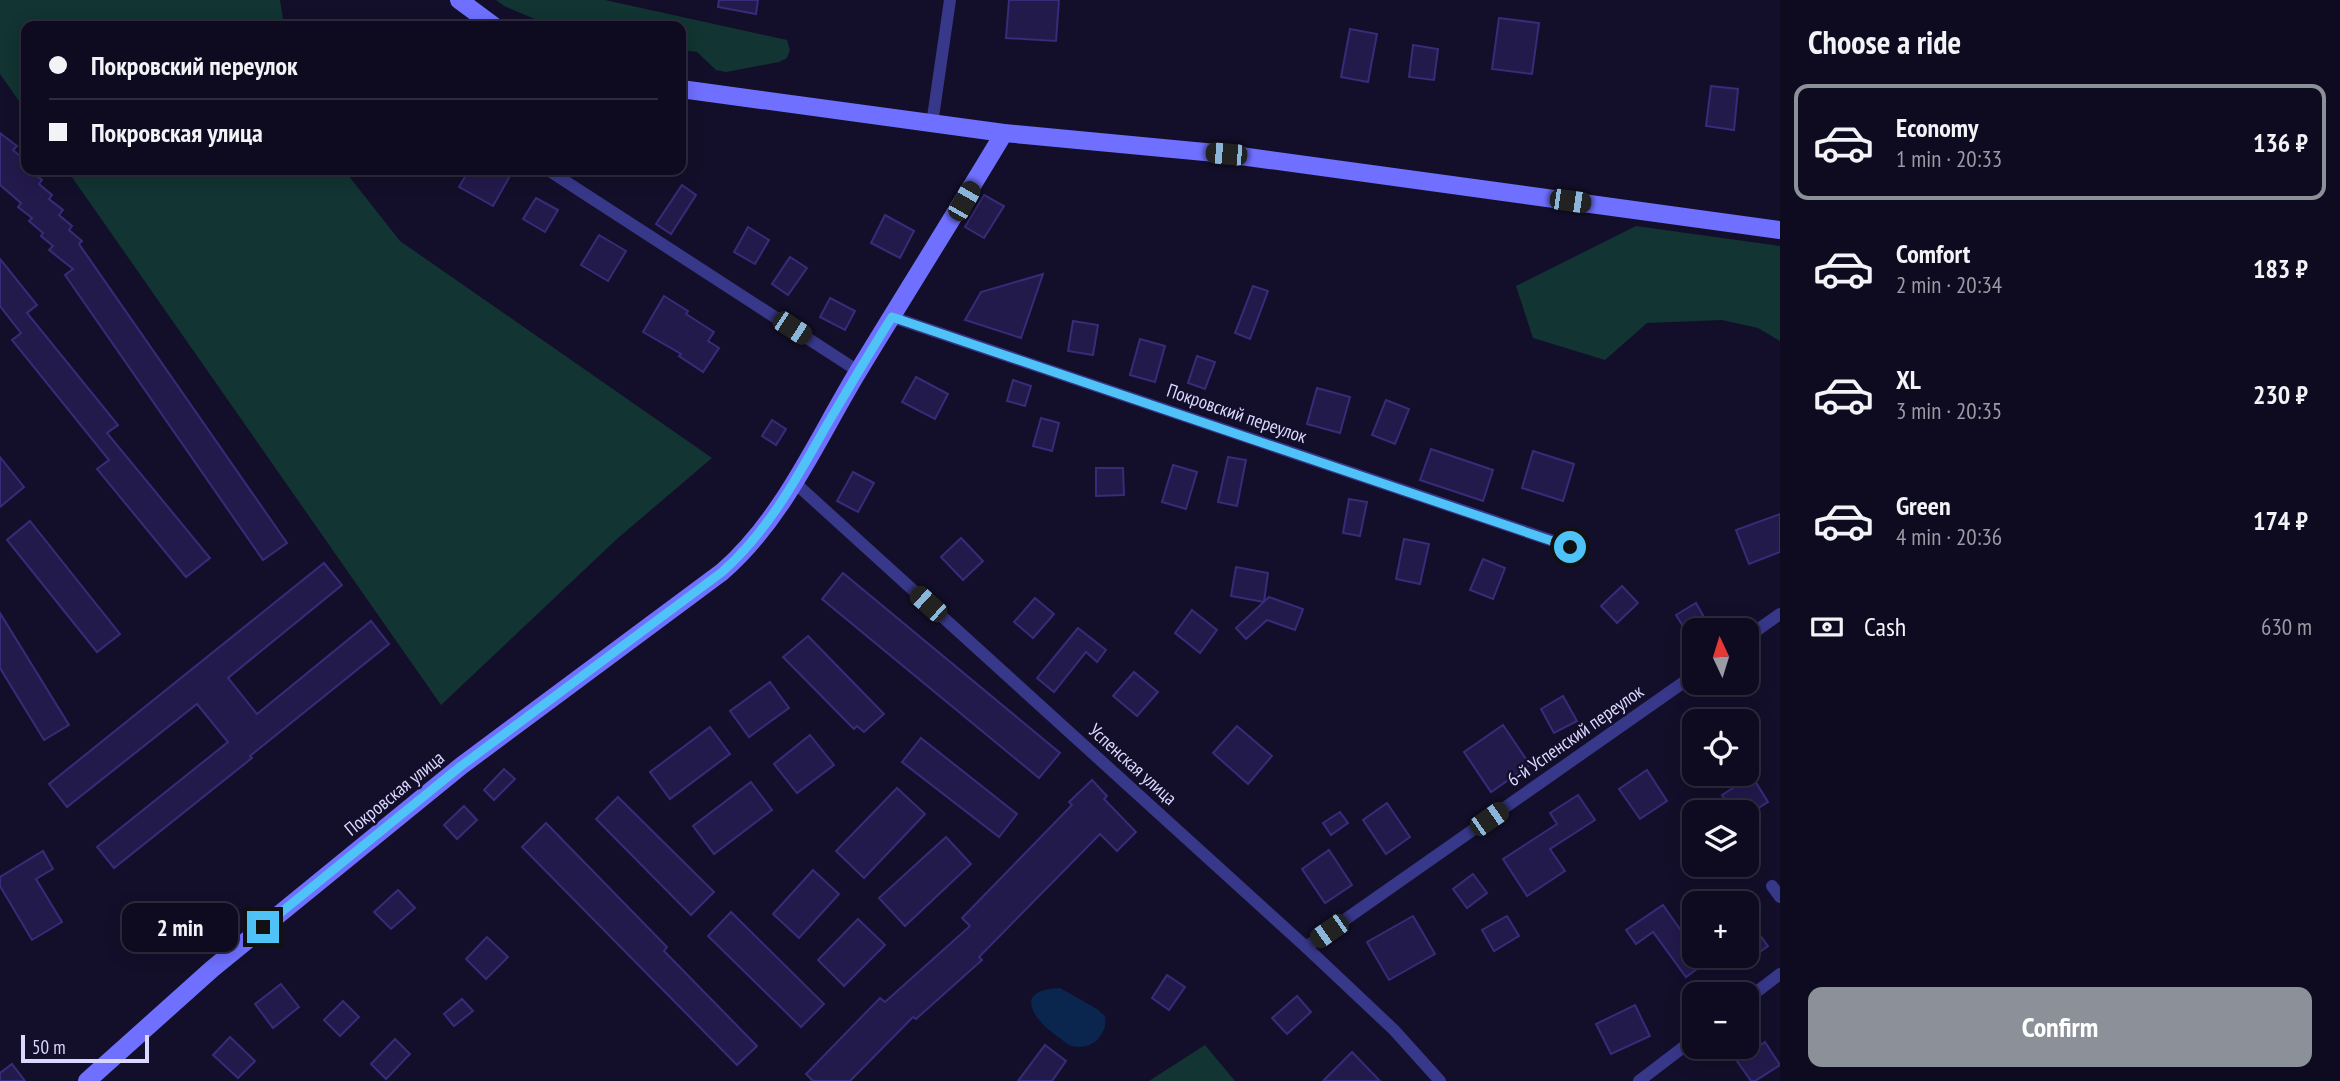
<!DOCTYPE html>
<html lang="en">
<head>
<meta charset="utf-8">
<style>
	:root { --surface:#0e0b20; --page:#171429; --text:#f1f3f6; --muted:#9b9ba5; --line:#2e2b3e; --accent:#8c9099 }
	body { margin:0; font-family:"PT Sans Narrow",sans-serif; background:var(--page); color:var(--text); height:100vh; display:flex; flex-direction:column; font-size:26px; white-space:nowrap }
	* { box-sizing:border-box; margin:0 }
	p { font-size:23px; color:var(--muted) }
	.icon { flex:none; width:38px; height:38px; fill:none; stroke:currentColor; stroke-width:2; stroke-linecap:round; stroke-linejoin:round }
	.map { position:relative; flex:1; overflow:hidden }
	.drawer { display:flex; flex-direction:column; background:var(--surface); width:560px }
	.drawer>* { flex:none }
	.top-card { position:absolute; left:21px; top:21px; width:665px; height:154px; border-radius:14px; box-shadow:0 4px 18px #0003,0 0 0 2px var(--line); display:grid; align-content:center; height:154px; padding:0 28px; background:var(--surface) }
	.needle { width:46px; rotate:356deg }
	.controls { position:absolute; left:1682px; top:618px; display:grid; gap:14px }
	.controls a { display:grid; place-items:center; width:77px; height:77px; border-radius:14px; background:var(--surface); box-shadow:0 4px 18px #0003,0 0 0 2px var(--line); font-size:35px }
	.scale { position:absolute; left:21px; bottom:18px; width:128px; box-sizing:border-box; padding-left:7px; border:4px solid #dbd8ff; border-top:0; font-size:19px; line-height:24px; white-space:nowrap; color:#dbd8ff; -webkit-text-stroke:5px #130f2a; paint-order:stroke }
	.end { position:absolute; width:32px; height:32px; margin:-16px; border:9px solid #4fc3f7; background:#111; box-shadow:0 0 0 4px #111 }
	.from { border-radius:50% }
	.bubble { position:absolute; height:49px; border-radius:14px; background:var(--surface); box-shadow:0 4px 18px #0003,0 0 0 2px var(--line); font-size:23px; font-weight:700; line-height:49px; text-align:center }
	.car { position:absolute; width:21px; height:42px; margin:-21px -10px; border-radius:9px; box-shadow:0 0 5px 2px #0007; background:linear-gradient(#222 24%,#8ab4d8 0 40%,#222 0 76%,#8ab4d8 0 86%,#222 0) }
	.top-card b { display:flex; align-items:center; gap:24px; height:66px; font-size:26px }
	.top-card b+b { border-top:2px solid var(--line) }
	.top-card i { width:18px; height:18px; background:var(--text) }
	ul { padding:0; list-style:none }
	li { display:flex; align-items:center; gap:21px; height:116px; margin:0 14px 10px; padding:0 14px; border:4px solid transparent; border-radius:14px }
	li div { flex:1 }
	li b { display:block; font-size:26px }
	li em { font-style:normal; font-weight:700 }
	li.active { border-color:var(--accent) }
	li>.icon { width:63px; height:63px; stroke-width:1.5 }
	h2 { padding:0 28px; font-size:32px; line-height:84px }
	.pay { display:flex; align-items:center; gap:18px; height:77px; padding:0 28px; font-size:26px }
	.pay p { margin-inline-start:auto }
	.cta { display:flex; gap:14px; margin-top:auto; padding:14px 28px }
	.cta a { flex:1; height:80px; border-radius:14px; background:var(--accent); color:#fff; font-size:28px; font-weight:700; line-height:80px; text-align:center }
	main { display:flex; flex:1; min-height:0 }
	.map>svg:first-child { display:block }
	.green { fill:#123432 }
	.water { fill:#0a254e }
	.building { fill:#231a4c; stroke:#382b79; stroke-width:2 }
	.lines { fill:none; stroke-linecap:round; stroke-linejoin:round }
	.street { stroke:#38388b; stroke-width:12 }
	.secondary { stroke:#6f70ff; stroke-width:18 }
	.route { stroke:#4fc3f7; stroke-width:9 }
	.labels { text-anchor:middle; stroke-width:5; stroke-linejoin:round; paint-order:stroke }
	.street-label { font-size:19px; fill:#dbd8ff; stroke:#130f2a }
</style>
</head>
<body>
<main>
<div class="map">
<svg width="1780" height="1081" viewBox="0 0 1780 1081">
	<rect width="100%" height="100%" fill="#130f2a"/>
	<g class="green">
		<polygon points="0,0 280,0 284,26 26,26 26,111 0,74"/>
		<polygon points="496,0 605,0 787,40 790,50 787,58 779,62 726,72 716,70 697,52 681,50 681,26 551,26 504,6"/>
		<polygon points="67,170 344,170 400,241 712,458 618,538 441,705"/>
		<polygon points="1636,226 1780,246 1780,341 1758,328 1722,320 1647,323 1605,360 1533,338 1516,286"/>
		<polygon points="1205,1045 1235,1081 1149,1081"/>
	</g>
	<path class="water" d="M 1060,988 L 1097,1009 L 1105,1016 C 1106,1026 1105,1029 1100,1036 C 1095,1045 1082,1049 1072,1046 C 1067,1045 1062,1039 1058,1037 C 1033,1019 1012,990 1060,988 Z"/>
	<g class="building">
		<polygon points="719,0 758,0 756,14 718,7"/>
		<polygon points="1009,0 1059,0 1056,41 1006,38"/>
		<polygon points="1499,18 1539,23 1532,74 1492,69"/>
		<polygon points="1350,29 1377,34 1368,82 1341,77"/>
		<polygon points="1413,45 1438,49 1434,80 1409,77"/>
		<polygon points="1711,86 1738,89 1734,130 1706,126"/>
		<polygon points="0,133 17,146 13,150 26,161 26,170 30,170 42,180 39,184 52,195 49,199 63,210 59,215 72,226 69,230 82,241 79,244 287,543 263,560 65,275 73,269 49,250 53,246 41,236 43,233 29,221 32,218 18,207 21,203 0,185"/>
		<polygon points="469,170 498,170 510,176 493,206 459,187"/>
		<polygon points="682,185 696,195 671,234 656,224"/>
		<polygon points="984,195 1004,206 984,238 965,227"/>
		<polygon points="536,198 558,210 545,232 523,219"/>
		<polygon points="885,215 914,231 900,258 871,243"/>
		<polygon points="748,227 769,240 755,264 734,252"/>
		<polygon points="599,235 626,251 608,281 581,265"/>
		<polygon points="790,257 807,268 788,295 772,284"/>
		<polygon points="0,259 37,305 27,313 118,425 107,433 210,558 186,577 97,469 109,460 12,340 21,333 0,306"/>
		<polygon points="1043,274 1021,338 965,320 981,292"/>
		<polygon points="1253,286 1268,291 1250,339 1235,333"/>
		<polygon points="664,296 688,311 686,314 714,332 708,341 719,348 703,372 679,356 681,354 643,332"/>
		<polygon points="830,298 855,311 845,330 820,317"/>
		<polygon points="1073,321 1098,325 1093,355 1068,351"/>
		<polygon points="1140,339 1165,346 1155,382 1130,375"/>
		<polygon points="1197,356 1215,362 1205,389 1188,383"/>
		<polygon points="916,377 948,394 935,419 902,402"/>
		<polygon points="1013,380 1031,386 1025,406 1007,401"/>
		<polygon points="1317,388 1350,397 1340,433 1307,424"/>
		<polygon points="1386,400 1409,409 1395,444 1372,435"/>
		<polygon points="1041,418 1059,423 1052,451 1033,446"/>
		<polygon points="772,420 786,429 776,445 762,436"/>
		<polygon points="1431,449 1493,470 1483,501 1420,480"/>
		<polygon points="1533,451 1574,464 1563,501 1522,488"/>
		<polygon points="0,457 24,487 0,507"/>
		<polygon points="1228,457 1246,460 1237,506 1218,502"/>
		<polygon points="1173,465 1197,472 1186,509 1162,502"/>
		<polygon points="1096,468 1123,468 1124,495 1096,496"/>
		<polygon points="853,472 874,483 858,512 837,501"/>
		<polygon points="1349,499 1367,502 1360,536 1343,533"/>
		<polygon points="1780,514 1780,552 1749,564 1736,530"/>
		<polygon points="30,521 120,634 97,652 7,540"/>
		<polygon points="961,538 983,561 963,580 941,557"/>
		<polygon points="1404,539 1429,544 1420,584 1396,579"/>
		<polygon points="1483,559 1505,568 1493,599 1470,590"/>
		<polygon points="324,563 342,585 228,678 257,714 371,621 389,644 250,756 252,758 114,868 97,847 228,742 197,704 67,807 49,784"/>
		<polygon points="1236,567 1268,573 1264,602 1231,596"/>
		<polygon points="843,573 1060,753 1039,778 822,599"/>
		<polygon points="1622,586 1638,603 1617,623 1601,606"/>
		<polygon points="1269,597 1303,609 1295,630 1267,620 1246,639 1236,628"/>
		<polygon points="1035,598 1054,614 1033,638 1014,622"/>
		<polygon points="1696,603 1708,624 1699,630 1694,630 1694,633 1689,636 1676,615"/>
		<polygon points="1192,610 1217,630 1200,653 1175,633"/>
		<polygon points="0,613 69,725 44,740 0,668"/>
		<polygon points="1078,628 1106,650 1097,662 1086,652 1054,692 1037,678"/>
		<polygon points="808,636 884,714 864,732 857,726 854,729 783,657"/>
		<polygon points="1134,672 1158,692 1137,716 1113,696"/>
		<polygon points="770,682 789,708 749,737 730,711"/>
		<polygon points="1563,696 1577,721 1554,733 1541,709"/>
		<polygon points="1503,725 1530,765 1491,792 1464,752"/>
		<polygon points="1237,726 1272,756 1248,784 1213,753"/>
		<polygon points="710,727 730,754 670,799 650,772"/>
		<polygon points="810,735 834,765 797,793 774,764"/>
		<polygon points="921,738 1017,814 999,837 902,762"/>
		<polygon points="504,769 515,779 494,800 484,790"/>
		<polygon points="1647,770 1667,801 1640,819 1619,789"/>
		<polygon points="1752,776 1768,802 1752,812 1732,812 1722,795"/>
		<polygon points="1092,780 1107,796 1104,799 1136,832 1117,851 1100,834 979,957 982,960 916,1019 913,1017 850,1081 813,1081 806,1074 880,998 885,1002 970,926 962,918 1072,805 1069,802"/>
		<polygon points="751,782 772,810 714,854 693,826"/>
		<polygon points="897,788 925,814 864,878 836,851"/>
		<polygon points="1578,795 1595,820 1550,849 1565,871 1527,896 1503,859 1557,824 1550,813"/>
		<polygon points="618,797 714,892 691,915 596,819"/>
		<polygon points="1387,803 1410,837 1386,854 1363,820"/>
		<polygon points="464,806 477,820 457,839 444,825"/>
		<polygon points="1340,812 1348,823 1331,835 1323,823"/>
		<polygon points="546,823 667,947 664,951 757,1046 737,1065 522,847"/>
		<polygon points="946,837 971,864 905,926 879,898"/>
		<polygon points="1329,850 1352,885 1325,903 1302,869"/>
		<polygon points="43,851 53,869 36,879 62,922 32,940 0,886 0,877"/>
		<polygon points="813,870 839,894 799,938 773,914"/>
		<polygon points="1473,874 1487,893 1467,908 1453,889"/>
		<polygon points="398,890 415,908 391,929 374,912"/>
		<polygon points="1663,905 1694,949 1694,956 1699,956 1705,963 1686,977 1653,932 1636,944 1626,930"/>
		<polygon points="731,912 824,1004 801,1027 708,936"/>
		<polygon points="1413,916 1435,954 1389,980 1367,942"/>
		<polygon points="1507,916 1519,936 1494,951 1482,930"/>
		<polygon points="1746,917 1768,946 1746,962"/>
		<polygon points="858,919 885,945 844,986 818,960"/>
		<polygon points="487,937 508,957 486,979 466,959"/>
		<polygon points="1167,975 1185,987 1169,1010 1152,998"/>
		<polygon points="281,984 299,1007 273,1028 255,1004"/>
		<polygon points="1297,996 1311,1012 1287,1034 1272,1018"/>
		<polygon points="462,999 473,1011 454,1026 444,1014"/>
		<polygon points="343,1001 359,1017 340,1036 324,1020"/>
		<polygon points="1635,1005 1650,1036 1611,1054 1596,1024"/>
		<polygon points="230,1037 255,1061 238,1078 213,1055"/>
		<polygon points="395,1039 410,1054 386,1079 371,1064"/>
		<polygon points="1765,1042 1780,1065 1755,1081 1751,1081 1737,1061"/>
		<polygon points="1045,1045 1066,1061 1052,1081 1018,1081"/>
		<polygon points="1352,1052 1380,1081 1323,1081"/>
		<polygon points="12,1064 25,1081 0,1081 0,1073"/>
	</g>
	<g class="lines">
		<g class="street">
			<polyline points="932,124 950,0"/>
			<polyline points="548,170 858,371"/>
			<polyline points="892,317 1571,547"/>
			<polyline points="794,482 1306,947 1394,1030 1440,1081"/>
			<polyline points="1746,638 1780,614"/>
			<polyline points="1772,886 1780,897"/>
			<polyline points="1306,947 1694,675"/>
			<polyline points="1746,1000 1780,974"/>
			<polyline points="1639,1081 1694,1039"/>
		</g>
		<g class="secondary">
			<polyline points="459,0 494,26"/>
			<polyline points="681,89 1004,133 1226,154 1780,230"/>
			<path d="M 87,1081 L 212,969 L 461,766 L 722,572 C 784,518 817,439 859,370 C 907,291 956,213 1004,133"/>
		</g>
	</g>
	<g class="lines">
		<path class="route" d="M 263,927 L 461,766 L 722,572 C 767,532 796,480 825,428 C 847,391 869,353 892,317 L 1570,547"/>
	</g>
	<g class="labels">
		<g class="street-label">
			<text transform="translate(1237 413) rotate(19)" y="7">Покровский переулок</text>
			<text transform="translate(1575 735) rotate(-35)" y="7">6-й Успенский переулок</text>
			<text transform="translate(1133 764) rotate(42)" y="7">Успенская улица</text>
			<text transform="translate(394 793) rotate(-39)" y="7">Покровская улица</text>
		</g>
	</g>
</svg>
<div class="controls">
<a><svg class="needle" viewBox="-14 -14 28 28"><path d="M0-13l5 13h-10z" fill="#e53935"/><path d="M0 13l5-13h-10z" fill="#9b9ba5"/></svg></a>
<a><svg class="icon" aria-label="locate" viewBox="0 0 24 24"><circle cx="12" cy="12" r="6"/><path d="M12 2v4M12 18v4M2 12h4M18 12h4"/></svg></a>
<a><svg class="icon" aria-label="layers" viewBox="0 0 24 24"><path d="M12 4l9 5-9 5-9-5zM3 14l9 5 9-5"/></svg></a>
<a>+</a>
<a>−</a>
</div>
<div class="scale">50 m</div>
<i class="end from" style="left:1570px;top:547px"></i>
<i class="end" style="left:263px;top:927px"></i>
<div class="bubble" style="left:122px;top:903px;width:116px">2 min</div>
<i class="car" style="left:1226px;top:154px;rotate:275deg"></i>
<i class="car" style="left:964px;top:201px;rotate:30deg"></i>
<i class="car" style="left:1570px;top:201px;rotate:98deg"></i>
<i class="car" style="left:792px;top:328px;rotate:123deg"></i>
<i class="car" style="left:928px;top:604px;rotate:312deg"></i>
<i class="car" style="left:1489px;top:819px;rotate:55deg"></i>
<i class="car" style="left:1329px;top:931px;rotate:235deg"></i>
<div class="top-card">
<b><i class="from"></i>Покровский переулок</b>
<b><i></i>Покровская улица</b>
</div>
</div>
<section class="drawer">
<h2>Choose a ride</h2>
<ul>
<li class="active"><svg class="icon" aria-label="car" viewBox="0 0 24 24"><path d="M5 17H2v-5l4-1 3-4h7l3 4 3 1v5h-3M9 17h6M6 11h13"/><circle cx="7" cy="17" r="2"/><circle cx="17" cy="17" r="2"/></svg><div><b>Economy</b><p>1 min · 20:33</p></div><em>136 ₽</em></li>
<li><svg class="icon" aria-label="car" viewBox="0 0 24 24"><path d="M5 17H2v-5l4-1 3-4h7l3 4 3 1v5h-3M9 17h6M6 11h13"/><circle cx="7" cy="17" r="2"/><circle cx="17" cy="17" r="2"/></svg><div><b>Comfort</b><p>2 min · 20:34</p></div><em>183 ₽</em></li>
<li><svg class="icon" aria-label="car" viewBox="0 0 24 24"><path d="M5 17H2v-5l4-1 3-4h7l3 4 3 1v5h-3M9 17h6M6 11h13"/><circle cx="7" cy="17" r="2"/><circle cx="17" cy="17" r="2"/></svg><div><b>XL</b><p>3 min · 20:35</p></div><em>230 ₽</em></li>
<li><svg class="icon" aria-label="car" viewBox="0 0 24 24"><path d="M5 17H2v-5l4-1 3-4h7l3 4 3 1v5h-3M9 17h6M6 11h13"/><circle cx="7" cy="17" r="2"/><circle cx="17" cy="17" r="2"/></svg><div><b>Green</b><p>4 min · 20:36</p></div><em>174 ₽</em></li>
</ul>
<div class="pay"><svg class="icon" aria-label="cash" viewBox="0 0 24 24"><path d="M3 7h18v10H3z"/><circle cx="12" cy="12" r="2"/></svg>Cash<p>630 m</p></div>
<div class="cta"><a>Confirm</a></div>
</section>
</main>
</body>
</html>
